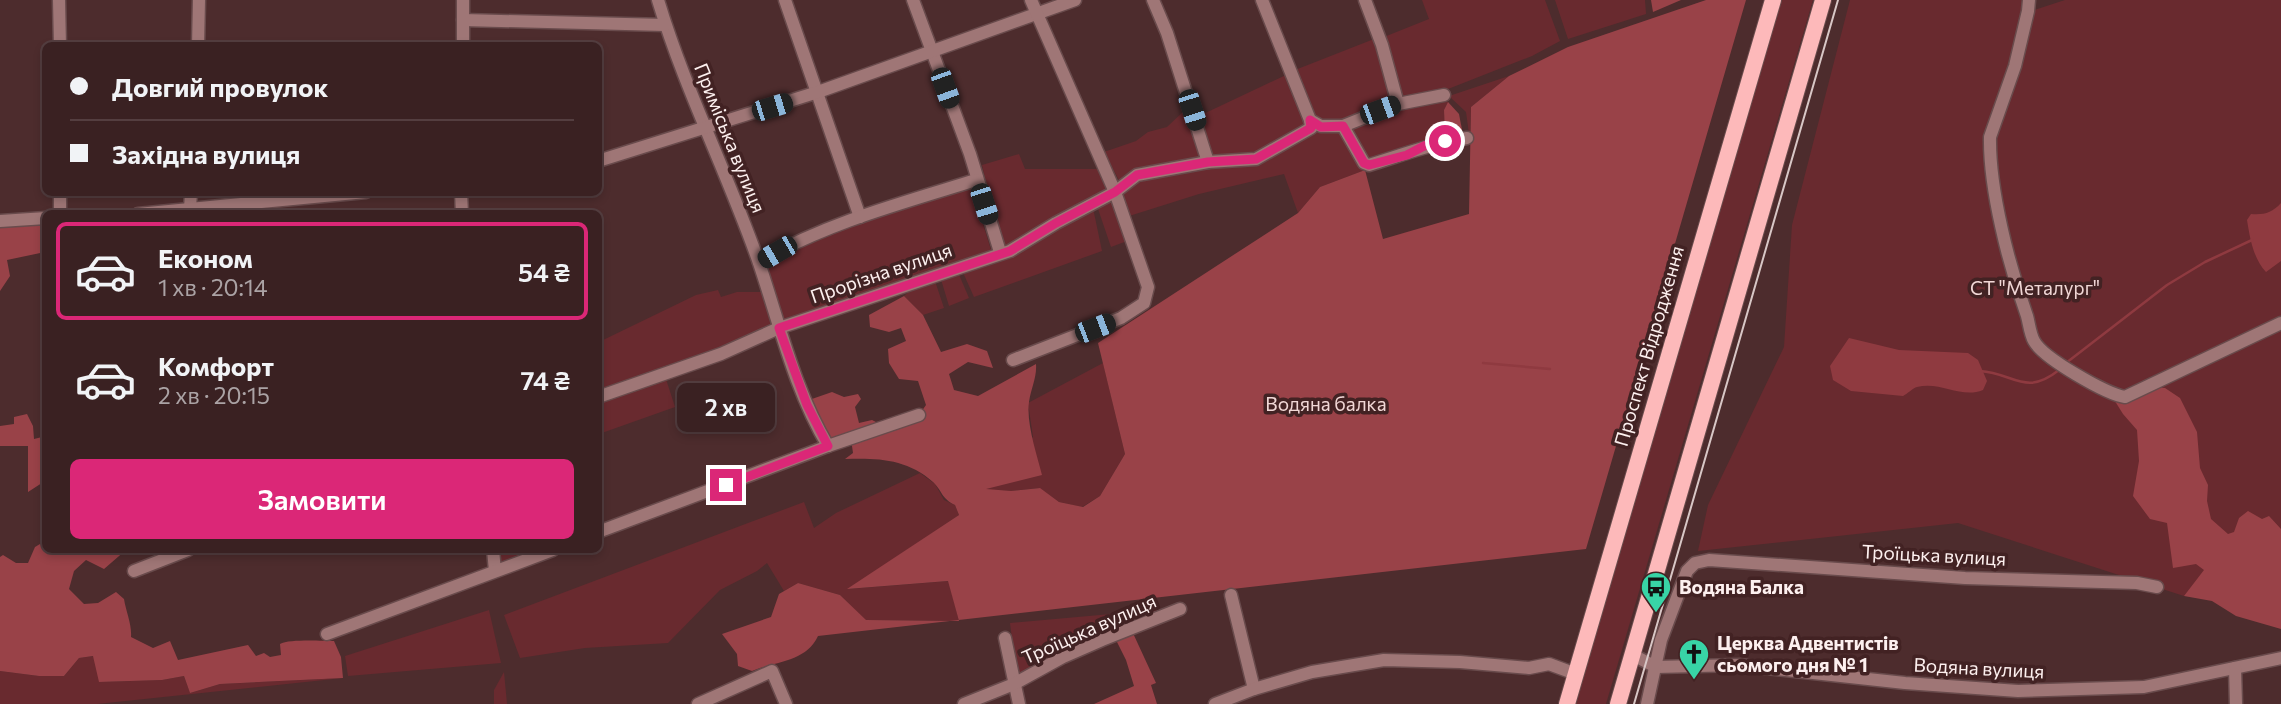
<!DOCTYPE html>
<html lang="uk">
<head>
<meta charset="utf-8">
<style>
	:root { --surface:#3a2122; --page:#41292a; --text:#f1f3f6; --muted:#aba3a5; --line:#543e40; --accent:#db2777 }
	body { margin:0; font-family:Commissioner,sans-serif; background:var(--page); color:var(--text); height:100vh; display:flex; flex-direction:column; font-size:26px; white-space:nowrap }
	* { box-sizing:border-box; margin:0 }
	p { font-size:23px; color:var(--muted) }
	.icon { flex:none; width:38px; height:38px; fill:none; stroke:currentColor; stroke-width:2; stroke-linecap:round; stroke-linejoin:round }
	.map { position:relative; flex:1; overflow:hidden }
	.sheet { position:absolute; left:42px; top:210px; width:560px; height:343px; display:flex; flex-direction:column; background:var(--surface); border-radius:10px; box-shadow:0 4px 10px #0003,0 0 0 2px var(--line) }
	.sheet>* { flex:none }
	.guide { position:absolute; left:42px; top:42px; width:560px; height:154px; border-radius:10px; box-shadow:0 4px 10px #0003,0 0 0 2px var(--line); display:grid; align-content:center; height:154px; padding:0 28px; background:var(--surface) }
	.end { position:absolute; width:32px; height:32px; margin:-16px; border:9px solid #db2777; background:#fff; box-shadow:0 0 0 4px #fff }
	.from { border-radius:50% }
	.bubble { position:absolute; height:49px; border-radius:10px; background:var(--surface); box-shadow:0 4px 10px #0003,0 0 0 2px var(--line); font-size:23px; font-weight:600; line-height:49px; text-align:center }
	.car { position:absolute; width:21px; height:42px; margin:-21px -10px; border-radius:9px; box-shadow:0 0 5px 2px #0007; background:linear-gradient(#222 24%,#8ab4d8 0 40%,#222 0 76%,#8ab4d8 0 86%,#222 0) }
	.guide b { display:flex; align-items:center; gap:24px; height:66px; font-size:26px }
	.guide b+b { border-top:2px solid var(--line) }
	.guide i { width:18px; height:18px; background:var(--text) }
	ul { padding:12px 0 0; list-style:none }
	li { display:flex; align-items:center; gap:21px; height:98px; margin:0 14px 10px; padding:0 14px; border:4px solid transparent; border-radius:10px }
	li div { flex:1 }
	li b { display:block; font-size:26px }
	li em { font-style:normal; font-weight:600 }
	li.current { border-color:var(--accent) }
	li>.icon { width:63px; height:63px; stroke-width:1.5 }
	.primary-button { display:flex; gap:14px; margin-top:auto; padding:14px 28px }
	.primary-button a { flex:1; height:80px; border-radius:10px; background:var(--accent); color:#fff; font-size:28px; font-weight:600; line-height:80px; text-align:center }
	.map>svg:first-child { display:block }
	.green { fill:#692a2f }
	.forest { fill:#994248 }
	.water { fill:#8f3a40 }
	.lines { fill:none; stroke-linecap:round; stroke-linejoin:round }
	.stream { stroke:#8f3a40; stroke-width:2.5 }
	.minor-casing { stroke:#694b4c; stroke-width:15 }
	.major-casing { stroke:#694b4c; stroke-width:18 }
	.minor { stroke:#9f7676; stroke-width:12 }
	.major { stroke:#fdb9ba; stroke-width:16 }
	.tram { stroke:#d8c7c6; stroke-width:2 }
	.route { stroke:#db2777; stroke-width:9 }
	.labels { text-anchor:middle; stroke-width:7; stroke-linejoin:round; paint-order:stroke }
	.street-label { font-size:19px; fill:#fdf0ef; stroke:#422223 }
	.park-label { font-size:19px; fill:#f1d7d6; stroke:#422223 }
	.poi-label { font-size:19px; font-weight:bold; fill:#fdf0ef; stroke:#422223; text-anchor:start }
</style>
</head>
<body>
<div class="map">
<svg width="2281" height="704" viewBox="0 0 2281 704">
	<rect width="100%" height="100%" fill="#4d2c2d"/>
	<g class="green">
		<polygon points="1422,0 1545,0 1560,41 1532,56 1443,91 1400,99 1384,37 1429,19"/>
		<polygon points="1555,0 1645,0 1646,14 1568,39"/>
		<polygon points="1777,0 1813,0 1606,704 1571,704"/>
		<polygon points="1850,0 2026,0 2028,12 2065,0 2281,0 2281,577 2184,596 1958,523 1698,551 1708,505 1784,347 1792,225"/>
		<polygon points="1374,39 1393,102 1333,122 1323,123 1312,117 1295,70"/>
		<polygon points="1286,75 1307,126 1253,156 1212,157 1199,116"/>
		<polygon points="1509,76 1471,107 1470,141 1466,112 1449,96"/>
		<polygon points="1444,99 1448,102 1444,110 1445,137 1367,161 1347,127 1394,110"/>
		<polygon points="1185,106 1205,160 1121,184 1104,152 1136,141 1148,132 1167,127 1184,111"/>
		<polygon points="1315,129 1341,129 1365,170 1320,187 1298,213 1284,174 1199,194 1126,217 1118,194 1138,178 1202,166 1258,163"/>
		<polygon points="1019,154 1025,169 1099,169 1111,191 1002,249 982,165"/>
		<polygon points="971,185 991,250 850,302 783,323 765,267 794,246 872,217"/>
		<polygon points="1114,200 1127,241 1111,247 1097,206"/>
		<polygon points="1093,208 1102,251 974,297 961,268"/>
		<polygon points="957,270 969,298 949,306 940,276"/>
		<polygon points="934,278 944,308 923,315 904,296 916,285"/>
		<polygon points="718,290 721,297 737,292 764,292 778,323 717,350 599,389 599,342 696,295"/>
		<polygon points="1103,363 1125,454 1100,496 1082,507 1059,502 1039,488 1011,491 983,490 1033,437 1028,403"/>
		<polygon points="665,376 675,407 599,434 599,400"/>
		<polygon points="920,473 935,484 944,500 955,505 959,515 849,589 949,581 959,621 865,620 840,595 798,583 784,591 767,563 757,571 720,590 668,643 585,648 520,658 504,615 804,502 814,528 836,513"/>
		<polygon points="501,550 533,550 501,565"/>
		<polygon points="1167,609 1017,678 1010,623"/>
		<polygon points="489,610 501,663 348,676 345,656"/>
		<polygon points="94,656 100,682 162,680 184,676 190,693 220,684 343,678 97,704 0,704 0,671 39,676 64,676 79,658"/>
		<polygon points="504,672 507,704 494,704 494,690"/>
	</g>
	<g class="forest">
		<polygon points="1651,0 1681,0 1653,12"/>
		<path d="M 1706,0 L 1746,0 L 1586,549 L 818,636 C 806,662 776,661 752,671 L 738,666 L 737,654 L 722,634 L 771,617 L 779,594 L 798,583 L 840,595 L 866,620 L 959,621 L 948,581 L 847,589 L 959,515 L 955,505 C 941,498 943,492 933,482 C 907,459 879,458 845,459 L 853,453 L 851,439 L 919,415 L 926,405 L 918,381 L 899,379 L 889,363 L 888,349 L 906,341 L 901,328 L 889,332 L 870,327 L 869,315 L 904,296 L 923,315 L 941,352 L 967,344 L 987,351 L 993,368 L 968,362 L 949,374 L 954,390 L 978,396 L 1036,364 C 1037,378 1031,388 1029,402 C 1026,423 1037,455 1042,475 L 986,489 L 1011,491 L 1040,488 L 1059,502 L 1083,507 L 1100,496 L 1125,454 L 1098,343 L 1298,213 L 1320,187 L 1365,170 L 1383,239 L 1469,214 L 1471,107 L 1509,76 L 1568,47 Z"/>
		<polygon points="1448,102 1459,114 1463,135 1445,137 1444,110"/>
		<polygon points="45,221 45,252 7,260 10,276 0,291 0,224"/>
		<polygon points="2152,387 2165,388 2180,398 2197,432 2200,468 2208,485 2207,501 2211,519 2228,534 2234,532 2239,518 2248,511 2262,519 2269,516 2281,529 2281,629 2236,616 2212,601 2184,596 2204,570 2196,564 2173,568 2167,523 2150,519 2133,496 2139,461 2137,430 2123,414 2113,398 2124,403"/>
		<polygon points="832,392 844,397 858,394 861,399 855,407 859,423 872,420 878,423 826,440 809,400"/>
		<polygon points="27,414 33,426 34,439 46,436 45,481 28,492 28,446 0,446 0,426 14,424 14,417"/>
		<path d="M 45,541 L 46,550 L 126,550 L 104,569 L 86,560 L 74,571 L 69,589 L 84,604 L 98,603 L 116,592 L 124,599 C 126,612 132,624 131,637 L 153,648 L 170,641 L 178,660 L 248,645 L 256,656 L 264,653 L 270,657 L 281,655 L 280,644 C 289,639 321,641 334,641 L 341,657 L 343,678 L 220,684 L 190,693 L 184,676 L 162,680 L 99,682 L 93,656 L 79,658 L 64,676 L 39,676 L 0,671 L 0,557 L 3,555 L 16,563 L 28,563 L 35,547 Z"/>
		<polygon points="1132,631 1156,683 1151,685 1157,704 1094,704 1134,686 1126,660 1115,638"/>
	</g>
	<g class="water">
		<path d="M 2281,203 L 2281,261 L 2266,272 C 2253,258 2250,238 2247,220 L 2251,214 C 2264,215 2272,213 2281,203 Z"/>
		<path d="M 1849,338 L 1899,350 L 1968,353 L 1978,360 L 1987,381 L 1983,390 C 1961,399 1941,381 1917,387 C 1913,388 1907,394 1903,396 L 1851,391 L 1833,380 L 1830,366 Z"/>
	</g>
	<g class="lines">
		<g class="stream">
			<polyline points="1483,363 1550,369"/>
			<polyline points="2066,363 2167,285 2205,262 2252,240"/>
			<path d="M 1980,371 C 2014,373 2025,397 2059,370"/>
		</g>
		<g class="minor-casing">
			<g id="minor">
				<polyline points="59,0 60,46"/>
				<path d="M 658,0 C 685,90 728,174 759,263 C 780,325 794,389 828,446"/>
				<polyline points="785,0 860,217"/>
				<polyline points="913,0 970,154 1000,252"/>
				<polyline points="1153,0 1167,33 1208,162"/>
				<polyline points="1262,0 1310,120"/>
				<polyline points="1365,0 1382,45 1398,104"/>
				<path d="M 2029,0 L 2028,11 L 2015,66 L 1990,137 C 1989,189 2009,266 2027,316 C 2029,323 2030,334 2034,341 C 2043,358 2106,394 2125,397 L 2281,323"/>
				<polyline points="463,20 665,25"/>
				<polyline points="198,46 199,0"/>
				<polyline points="463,46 463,0"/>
				<path d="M 1343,126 L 1364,163 L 1369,165 C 1402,155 1433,143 1467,138"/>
				<polyline points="598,161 818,92 1075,0"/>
				<polyline points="461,192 462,214"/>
				<polyline points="190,209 191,192"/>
				<polyline points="60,214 60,192"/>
				<polyline points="138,214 366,192"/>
				<polyline points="0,221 46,218"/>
				<path d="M 759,262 C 826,223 902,203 976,180"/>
				<polyline points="1013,360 1121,318 1144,303 1148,287 1115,192 1031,0"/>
				<polyline points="598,397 721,354 779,328 1010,251 1056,223 1115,192 1137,175 1208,162 1256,159 1311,128 1310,120 1321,126 1343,126 1398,104 1444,95"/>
				<polyline points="598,532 828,446 919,415"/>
				<polyline points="493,550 495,571"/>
				<polyline points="134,571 188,550"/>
				<polyline points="1231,595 1254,689"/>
				<polyline points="327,634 553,550"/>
				<polyline points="1005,638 1019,704"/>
				<polyline points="1633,655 1656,667 1739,665 1905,683 2018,691 2144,687 2281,658"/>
				<polyline points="2235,668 2236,704"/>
				<polyline points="698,704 772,671 786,704"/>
				<polyline points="964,704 1014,684 1063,657 1102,640 1180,609"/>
				<polyline points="1215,704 1254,689 1312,672 1384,660 1460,662 1529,668 1549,664 1576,674"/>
				<polyline points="1647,704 1661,640 1687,571 1695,563 1709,560 1965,578 2137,583 2157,587"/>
			</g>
		</g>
		<g class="major-casing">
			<g id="major">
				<polyline points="1567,704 1773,0"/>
				<polyline points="1618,704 1823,0"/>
			</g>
		</g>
		<use href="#minor" class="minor"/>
		<use href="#major" class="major"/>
		<polyline class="tram" points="1634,704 1838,0"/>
	</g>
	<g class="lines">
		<polyline class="route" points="726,485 828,446 807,405 779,328 1010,251 1056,223 1115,192 1137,175 1208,162 1256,159 1311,128 1310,120 1321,127 1343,126 1364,163 1369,165 1407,155 1424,146 1445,141"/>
	</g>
	<defs>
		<g id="bus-pin" transform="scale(1.575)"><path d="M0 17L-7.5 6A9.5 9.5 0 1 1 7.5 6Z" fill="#38d4a6" stroke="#422223"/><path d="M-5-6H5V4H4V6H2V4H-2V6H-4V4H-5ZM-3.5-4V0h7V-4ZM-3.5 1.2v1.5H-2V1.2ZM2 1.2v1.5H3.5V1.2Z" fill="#111"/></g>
		<g id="church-pin" transform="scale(1.575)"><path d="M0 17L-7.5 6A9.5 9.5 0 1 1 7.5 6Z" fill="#38d4a6" stroke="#422223"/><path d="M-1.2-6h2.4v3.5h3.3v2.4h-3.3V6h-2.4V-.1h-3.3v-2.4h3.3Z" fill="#111"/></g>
	</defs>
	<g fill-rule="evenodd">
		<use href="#bus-pin" x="1656" y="587"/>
		<use href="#church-pin" x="1694" y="654"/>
	</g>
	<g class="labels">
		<g class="street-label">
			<text transform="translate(730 138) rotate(68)" y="7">Приміська вулиця</text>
			<text transform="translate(881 273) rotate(-19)" y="7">Прорізна вулиця</text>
			<text transform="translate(1649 346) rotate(-74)" y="7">Проспект Відродження</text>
			<text transform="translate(1934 555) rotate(3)" y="7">Троїцька вулиця</text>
			<text transform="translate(1089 629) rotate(-24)" y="7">Троїцька вулиця</text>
			<text transform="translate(1979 668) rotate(3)" y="7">Водяна вулиця</text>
		</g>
		<g class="park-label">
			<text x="2035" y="295">СТ "Металург"</text>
			<text x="1326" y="411">Водяна балка</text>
		</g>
		<g class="poi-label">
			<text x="1679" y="594">Водяна Балка</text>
			<text x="1717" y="650">Церква Адвентистів<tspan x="1717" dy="22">сьомого дня № 1</tspan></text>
		</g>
	</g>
</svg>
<i class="end from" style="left:1445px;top:141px"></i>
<i class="end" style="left:726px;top:485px"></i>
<div class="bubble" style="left:677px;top:383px;width:98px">2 хв</div>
<i class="car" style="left:945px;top:88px;rotate:160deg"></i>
<i class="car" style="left:772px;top:107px;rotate:73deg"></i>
<i class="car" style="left:1192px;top:110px;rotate:162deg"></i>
<i class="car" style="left:1380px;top:110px;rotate:70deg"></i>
<i class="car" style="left:984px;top:204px;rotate:162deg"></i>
<i class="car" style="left:777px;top:252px;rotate:240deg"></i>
<i class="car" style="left:1095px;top:328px;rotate:69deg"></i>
<div class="guide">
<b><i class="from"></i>Довгий провулок</b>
<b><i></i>Західна вулиця</b>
</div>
<section class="sheet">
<ul>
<li class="current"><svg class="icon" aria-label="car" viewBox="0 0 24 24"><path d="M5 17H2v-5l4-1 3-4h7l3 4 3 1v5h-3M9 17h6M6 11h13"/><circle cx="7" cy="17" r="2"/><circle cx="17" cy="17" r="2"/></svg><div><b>Економ</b><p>1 хв · 20:14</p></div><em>54 ₴</em></li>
<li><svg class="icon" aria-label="car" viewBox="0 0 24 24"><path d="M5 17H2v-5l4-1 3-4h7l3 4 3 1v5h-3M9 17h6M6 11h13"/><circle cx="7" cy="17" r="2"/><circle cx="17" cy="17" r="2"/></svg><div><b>Комфорт</b><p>2 хв · 20:15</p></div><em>74 ₴</em></li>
</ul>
<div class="primary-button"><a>Замовити</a></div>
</section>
</div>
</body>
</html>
